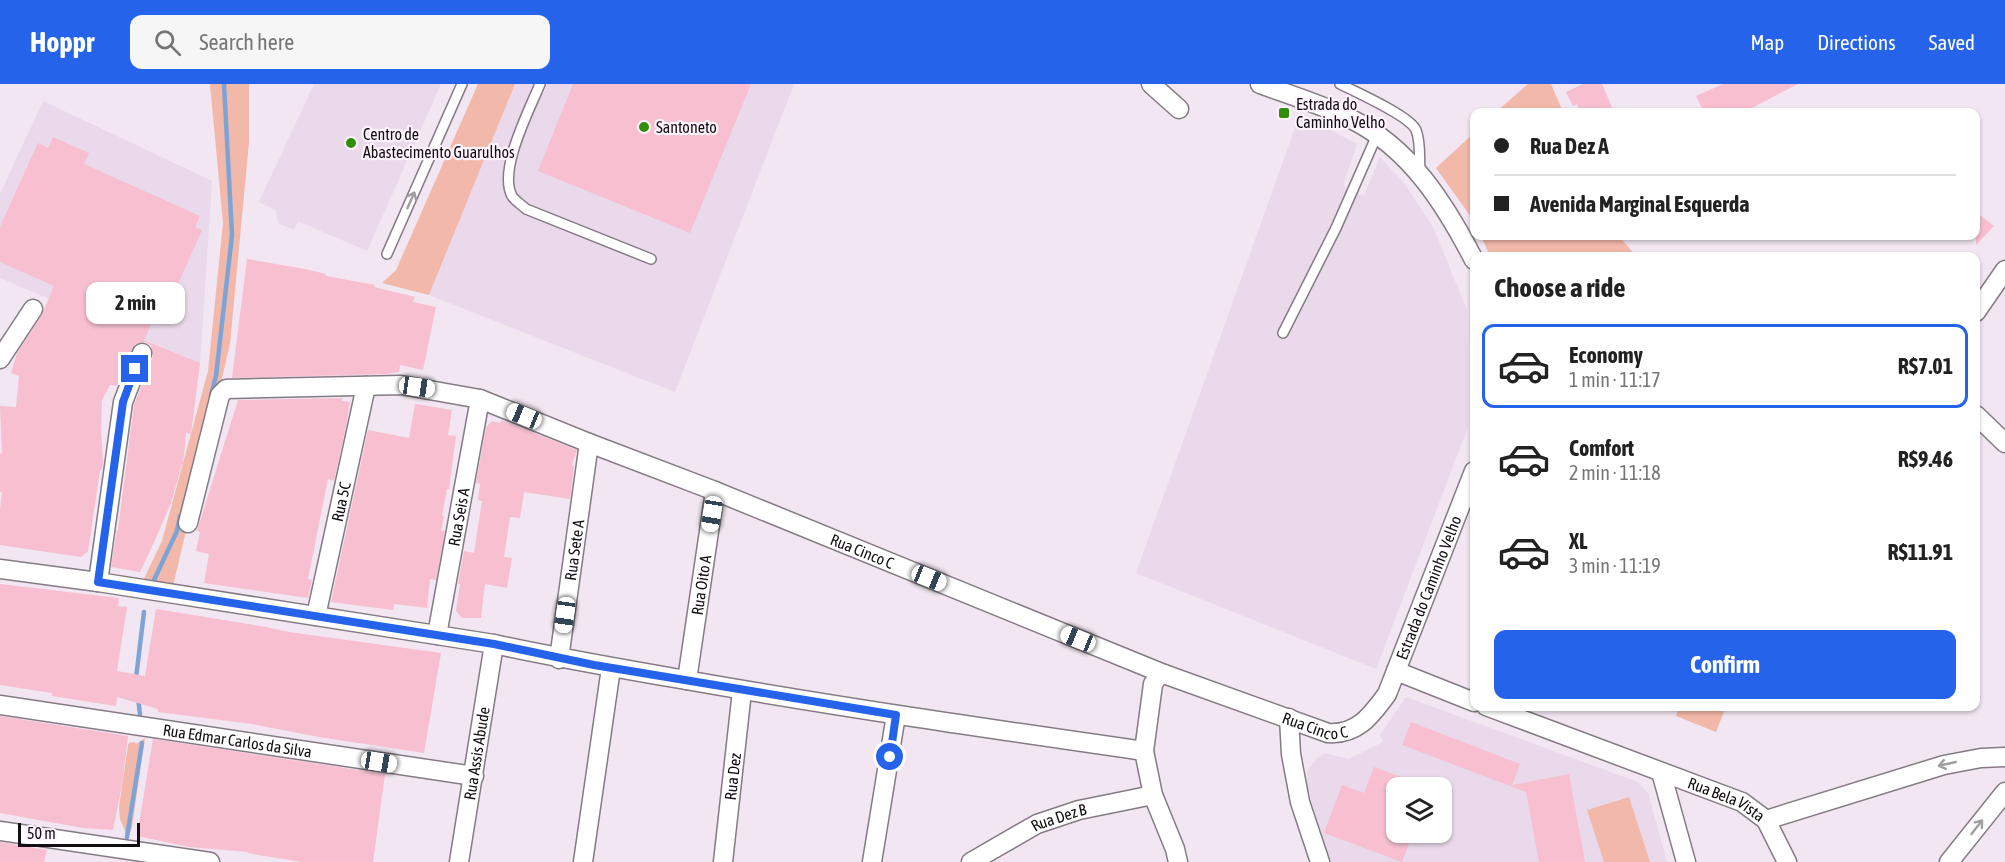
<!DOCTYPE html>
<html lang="en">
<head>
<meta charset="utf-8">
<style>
	:root { --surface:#fff; --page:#f6f6f6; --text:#222; --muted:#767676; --line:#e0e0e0; --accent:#2563eb }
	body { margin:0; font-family:"Asap Condensed",sans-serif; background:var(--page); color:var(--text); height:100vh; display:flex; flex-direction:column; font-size:22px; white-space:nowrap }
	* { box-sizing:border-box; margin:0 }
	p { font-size:20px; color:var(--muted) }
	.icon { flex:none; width:33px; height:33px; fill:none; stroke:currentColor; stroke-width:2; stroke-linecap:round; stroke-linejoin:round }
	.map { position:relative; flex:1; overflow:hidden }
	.sheet { position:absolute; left:1470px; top:168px; width:510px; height:459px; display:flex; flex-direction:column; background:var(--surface); border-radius:12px; box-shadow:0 2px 4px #0004 }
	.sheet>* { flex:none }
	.hud { position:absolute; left:1470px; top:24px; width:510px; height:132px; border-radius:12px; box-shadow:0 2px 4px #0004; display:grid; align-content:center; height:132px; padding:0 24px; background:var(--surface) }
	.fabs { position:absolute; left:1386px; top:693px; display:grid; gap:12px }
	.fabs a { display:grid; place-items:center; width:66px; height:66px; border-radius:12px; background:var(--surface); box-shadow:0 2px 4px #0004; font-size:30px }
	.scale { position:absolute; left:18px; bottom:15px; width:122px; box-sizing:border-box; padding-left:6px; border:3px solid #120e12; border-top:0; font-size:16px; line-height:21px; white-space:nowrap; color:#120e12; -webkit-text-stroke:4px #fef3fe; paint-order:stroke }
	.end { position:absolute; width:27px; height:27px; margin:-14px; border:8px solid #2563eb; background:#fff; box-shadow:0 0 0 3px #fff }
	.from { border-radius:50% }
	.bubble { position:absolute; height:42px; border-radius:12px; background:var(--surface); box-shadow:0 2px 4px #0004; font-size:20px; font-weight:700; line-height:42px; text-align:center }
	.car { position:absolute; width:18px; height:36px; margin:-18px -9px; border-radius:8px; box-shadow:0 0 4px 2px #0007; background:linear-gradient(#fff 24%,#345 0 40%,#fff 0 76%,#345 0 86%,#fff 0) }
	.hud b { display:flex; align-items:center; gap:21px; height:57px; font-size:22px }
	.hud b+b { border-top:2px solid var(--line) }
	.hud i { width:15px; height:15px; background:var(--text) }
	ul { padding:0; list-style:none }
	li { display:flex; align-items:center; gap:18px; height:84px; margin:0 12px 9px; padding:0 12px; border:3px solid transparent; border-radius:12px }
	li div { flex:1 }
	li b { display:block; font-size:22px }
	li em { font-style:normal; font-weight:700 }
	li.on { border-color:var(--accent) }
	li>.icon { width:54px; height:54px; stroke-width:1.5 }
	h2 { padding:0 24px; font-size:27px; line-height:72px }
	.action { display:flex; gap:12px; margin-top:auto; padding:12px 24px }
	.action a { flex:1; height:69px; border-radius:12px; background:var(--accent); color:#fff; font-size:24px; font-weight:700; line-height:69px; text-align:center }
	header { display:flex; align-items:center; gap:36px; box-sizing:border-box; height:84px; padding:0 30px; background:var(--accent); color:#fff }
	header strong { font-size:28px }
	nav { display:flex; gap:33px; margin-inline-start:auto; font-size:21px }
	.search { width:420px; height:54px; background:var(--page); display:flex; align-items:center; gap:15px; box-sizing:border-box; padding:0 21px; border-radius:12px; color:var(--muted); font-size:22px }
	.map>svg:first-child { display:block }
	.built { fill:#e9d9ea; fill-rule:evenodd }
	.green { fill:#f2b8a9 }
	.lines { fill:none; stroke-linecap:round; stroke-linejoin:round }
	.stream { stroke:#7ea4d6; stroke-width:4.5 }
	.building { fill:#f7bfcf }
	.service-casing { stroke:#847b85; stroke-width:12 }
	.minor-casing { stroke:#847b85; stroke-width:21 }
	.service { stroke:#fff; stroke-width:9 }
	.minor { stroke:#fff; stroke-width:18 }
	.oneway { stroke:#a09fa0 }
	.route { stroke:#2563eb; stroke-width:8 }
	.poi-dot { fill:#308f04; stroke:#fef3fe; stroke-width:2 }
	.labels { text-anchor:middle; stroke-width:4.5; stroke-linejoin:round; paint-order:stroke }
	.poi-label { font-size:16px; fill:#120e12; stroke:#fef3fe; text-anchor:start }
	.street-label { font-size:16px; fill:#120e12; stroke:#fef3fe }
</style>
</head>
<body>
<header>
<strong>Hoppr</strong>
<div class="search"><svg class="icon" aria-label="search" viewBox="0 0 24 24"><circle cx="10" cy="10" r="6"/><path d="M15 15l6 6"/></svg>Search here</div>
<nav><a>Map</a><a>Directions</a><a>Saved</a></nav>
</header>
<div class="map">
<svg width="2005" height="778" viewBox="0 0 2005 778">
	<rect width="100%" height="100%" fill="#f1e6f1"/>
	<g class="built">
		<polygon points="314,0 441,0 367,167 298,137 294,146 278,139 276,126 259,118"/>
		<polygon points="515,0 794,0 675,308 429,211"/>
		<polygon points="43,17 212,97 200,279 0,194 0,110"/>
		<polygon points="1300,30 1357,60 1343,101 1364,112 1380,73 1404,99 1433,143 1467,226 1468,343 1376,585 1136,489"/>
		<path d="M 1406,613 L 1638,698 L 1648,709 L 1667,778 L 1330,778 L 1307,702 L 1307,687 L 1315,676 L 1325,669 L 1349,675 L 1383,658 L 1380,651 ZM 1396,704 L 1442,704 L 1442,748 L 1396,748 Z"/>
	</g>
	<g class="green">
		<polygon points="210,0 249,0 249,58 230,260 173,502 143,497 162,457 208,287 223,139"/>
		<polygon points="478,0 515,0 429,211 382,199 396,186"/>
		<polygon points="1528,0 1551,0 1563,28 1496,28"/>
		<polygon points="1474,49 1474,137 1436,84"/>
		<polygon points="1481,152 1619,152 1636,172 1490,172"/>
		<polygon points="1679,623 1718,623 1725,625 1716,648 1676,632"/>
		<polygon points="145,654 132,743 130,749 126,749 120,735 119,723 128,661 129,659 134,658 136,660"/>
		<polygon points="1629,713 1650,778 1604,778 1587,726"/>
	</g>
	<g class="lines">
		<g class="stream">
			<polyline points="211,311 216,292 232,151 224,0"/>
			<polyline points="154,496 177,447 180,432"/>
			<polyline points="136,594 144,528"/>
			<polyline points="138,614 140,630"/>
			<polyline points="127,753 142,659"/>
		</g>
	</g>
	<g class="building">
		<polygon points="573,0 751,0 690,149 538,87"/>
		<polygon points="1583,0 1602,0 1614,28 1580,28 1577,20 1573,22 1566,8"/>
		<polygon points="1723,0 1798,0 1744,28 1704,28 1696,12"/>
		<polygon points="53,53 89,69 84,80 200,132 195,143 202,146 174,209 167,206 144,256 200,279 191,350 186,349 183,381 182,380 171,419 155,456 140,488 111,483 117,446 118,446 134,321 153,272 151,262 146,258 140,258 135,261 117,302 110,301 102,316 101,346 103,378 102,386 100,386 88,467 81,473 0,461 0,425 2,408 0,408 0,369 2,370 0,322 16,323 19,292 11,289 17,269 42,231 54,202 0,178 0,143 38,59 48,64"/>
		<polygon points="1976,128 1994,142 1976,161"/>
		<polygon points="247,175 305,185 326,190 326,192 375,201 374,203 415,213 413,218 436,223 423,286 400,281 399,288 386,290 232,294"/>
		<polygon points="342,314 342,317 350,318 346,342 334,397 328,395 308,495 312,496 308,514 204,499 209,470 196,467 200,448 197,447 238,316"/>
		<polygon points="415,320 452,326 448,351 456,352 449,405 447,405 442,432 444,432 441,447 445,447 436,496 430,495 427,524 394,520 393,526 331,518 368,346 409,354"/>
		<polygon points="501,336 577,366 572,381 574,382 570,415 524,408 520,434 510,433 504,473 512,474 507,504 485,500 481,534 462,534 456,527 460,500 458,500 464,467 474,469 482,417 478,416 480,400 476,399 486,343 492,337 500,339"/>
		<polygon points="0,500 119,514 118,522 127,523 117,587 145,592 156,525 266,543 289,548 441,569 424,669 319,653 252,640 158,628 158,625 117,613 116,622 52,612 52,609 0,601"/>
		<polygon points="0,632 128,652 122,701 113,746 83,744 0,729"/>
		<polygon points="1411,638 1520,680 1512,701 1569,690 1585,778 1539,778 1526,708 1402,661"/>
		<polygon points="153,655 385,690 373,778 302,778 247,769 248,768 189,763 137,752"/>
		<polygon points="1374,683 1426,702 1426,704 1396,704 1396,748 1413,748 1402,778 1324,749 1342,701 1364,709"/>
		<polygon points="0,758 47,766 44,778 0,778"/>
	</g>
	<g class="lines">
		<g class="service-casing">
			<g id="service">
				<path d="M 540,0 C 529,27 498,86 512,112 C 515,117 522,121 526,125 L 651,175"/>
				<path d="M 1340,0 C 1356,8 1410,32 1416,46 C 1421,58 1419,75 1420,88"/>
				<polyline points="387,170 462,0"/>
				<polyline points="1283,249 1336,144 1377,51"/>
			</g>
		</g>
		<g class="minor-casing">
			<g id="minor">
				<polyline points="1151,0 1179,25"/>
				<path d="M 1260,0 C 1290,11 1323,21 1351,35 C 1410,64 1445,120 1474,176"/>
				<polyline points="1976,228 2005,186"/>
				<polyline points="0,275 33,225"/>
				<polyline points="1976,331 2005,359"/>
				<path id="s1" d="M 188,439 L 220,311 L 226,305 L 401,301 L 480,315 L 589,359 L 715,407 L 1164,590 L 1328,649 C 1357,651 1371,632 1387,610 L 1474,387"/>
				<path d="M 0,485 L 98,498 L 494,560 C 558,574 622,585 686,596 C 838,623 991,645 1144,667"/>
				<polyline points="98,498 123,318 142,269"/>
				<path id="s2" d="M 316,532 L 366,302"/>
				<path id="s3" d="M 437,551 L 480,315"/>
				<path id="s4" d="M 559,575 L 589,359"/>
				<polyline points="1396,587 1474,618"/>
				<polyline points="1164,590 1157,594 1153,600 1144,667 1153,711 1175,765 1178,778"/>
				<path id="s5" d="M 687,596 L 715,407"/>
				<path id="s6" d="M 0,621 L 474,692"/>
				<path id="s7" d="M 1486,622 L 1742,718 L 1766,736 L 1787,778"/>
				<polyline points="1289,634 1291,670 1300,718 1320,778"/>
				<polyline points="1661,688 1686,778"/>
				<polyline points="1766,736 1944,681 1981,674 2005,673"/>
				<polyline points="0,747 210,778"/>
				<path id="s8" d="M 459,778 L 494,560"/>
				<polyline points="583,778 611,584"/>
				<path id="s9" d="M 723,778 L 742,607"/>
				<polyline points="872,778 896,631"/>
				<path id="s10" d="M 971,778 L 1037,740 L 1079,726 L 1153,711"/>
				<polyline points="1949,778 2005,708"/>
			</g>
		</g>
		<use href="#service" class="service"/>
		<use href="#minor" class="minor"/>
	</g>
	<defs><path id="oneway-shaft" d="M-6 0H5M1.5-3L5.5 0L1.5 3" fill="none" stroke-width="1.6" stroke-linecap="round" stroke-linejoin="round" transform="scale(1.5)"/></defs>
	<g class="oneway">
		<use href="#oneway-shaft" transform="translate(411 116) rotate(-66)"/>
		<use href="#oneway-shaft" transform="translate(1947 680) rotate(167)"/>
		<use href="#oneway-shaft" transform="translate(1977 743) rotate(-52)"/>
	</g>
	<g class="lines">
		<polyline class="route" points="135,285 123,318 98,498 494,560 594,581 896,631 890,673"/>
	</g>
	<g class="poi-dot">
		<rect x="1278" y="23" width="12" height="12" rx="3"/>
		<circle cx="644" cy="43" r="6"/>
		<circle cx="351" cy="59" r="6"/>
	</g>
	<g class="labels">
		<g class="poi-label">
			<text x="1296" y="26">Estrada do<tspan x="1296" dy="18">Caminho Velho</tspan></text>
			<text x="656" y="49">Santoneto</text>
			<text x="363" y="56">Centro de<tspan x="363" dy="18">Abastecimento Guarulhos</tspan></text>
		</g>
		<g class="street-label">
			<text dy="6" stroke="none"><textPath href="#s2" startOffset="117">Rua 5C</textPath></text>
			<text dy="6" stroke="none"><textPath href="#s3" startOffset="120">Rua Seis A</textPath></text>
			<text dy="6" stroke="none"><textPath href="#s4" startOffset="110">Rua Sete A</textPath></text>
			<text dy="6" stroke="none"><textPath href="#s1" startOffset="807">Rua Cinco C</textPath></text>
			<text dy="6" stroke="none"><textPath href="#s5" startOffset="96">Rua Oito A</textPath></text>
			<text dy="6" stroke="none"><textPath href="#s1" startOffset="1496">Estrada do Caminho Velho</textPath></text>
			<text dy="6" stroke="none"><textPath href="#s1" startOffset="1293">Rua Cinco C</textPath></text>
			<text dy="6" stroke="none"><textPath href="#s6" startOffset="240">Rua Edmar Carlos da Silva</textPath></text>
			<text dy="6" stroke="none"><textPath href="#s8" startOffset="110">Rua Assis Abude</textPath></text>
			<text dy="6" stroke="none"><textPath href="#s9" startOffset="86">Rua Dez</textPath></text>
			<text dy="6" stroke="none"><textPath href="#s7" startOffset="258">Rua Bela Vista</textPath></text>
			<text dy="6" stroke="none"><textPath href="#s10" startOffset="99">Rua Dez B</textPath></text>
		</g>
	</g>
</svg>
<div class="fabs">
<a><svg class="icon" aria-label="layers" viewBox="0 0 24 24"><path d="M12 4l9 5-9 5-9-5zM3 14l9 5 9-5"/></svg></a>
</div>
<div class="scale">50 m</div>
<i class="end from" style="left:890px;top:673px"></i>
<i class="end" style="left:135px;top:285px"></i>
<div class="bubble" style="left:86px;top:198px;width:99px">2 min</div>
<i class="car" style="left:417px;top:303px;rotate:98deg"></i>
<i class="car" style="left:524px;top:332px;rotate:292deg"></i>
<i class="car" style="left:712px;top:430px;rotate:189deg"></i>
<i class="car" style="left:929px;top:494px;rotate:112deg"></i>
<i class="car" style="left:565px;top:531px;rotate:188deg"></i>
<i class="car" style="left:1078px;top:555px;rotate:292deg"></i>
<i class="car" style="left:379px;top:678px;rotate:99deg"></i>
<div class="hud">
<b><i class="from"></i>Rua Dez A</b>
<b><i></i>Avenida Marginal Esquerda</b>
</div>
<section class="sheet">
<h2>Choose a ride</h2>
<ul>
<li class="on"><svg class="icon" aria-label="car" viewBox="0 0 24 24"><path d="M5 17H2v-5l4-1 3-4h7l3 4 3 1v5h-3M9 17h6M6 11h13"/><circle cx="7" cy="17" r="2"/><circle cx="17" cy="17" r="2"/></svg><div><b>Economy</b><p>1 min · 11:17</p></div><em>R$7.01</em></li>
<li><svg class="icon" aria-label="car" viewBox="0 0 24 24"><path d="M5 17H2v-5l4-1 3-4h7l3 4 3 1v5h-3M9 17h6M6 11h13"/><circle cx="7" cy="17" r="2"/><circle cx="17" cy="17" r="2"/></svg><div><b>Comfort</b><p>2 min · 11:18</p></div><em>R$9.46</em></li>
<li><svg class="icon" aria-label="car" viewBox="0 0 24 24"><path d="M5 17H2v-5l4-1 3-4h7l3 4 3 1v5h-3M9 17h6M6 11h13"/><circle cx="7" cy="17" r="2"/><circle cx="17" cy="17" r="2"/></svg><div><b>XL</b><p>3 min · 11:19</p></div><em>R$11.91</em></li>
</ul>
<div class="action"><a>Confirm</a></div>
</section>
</div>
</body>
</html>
